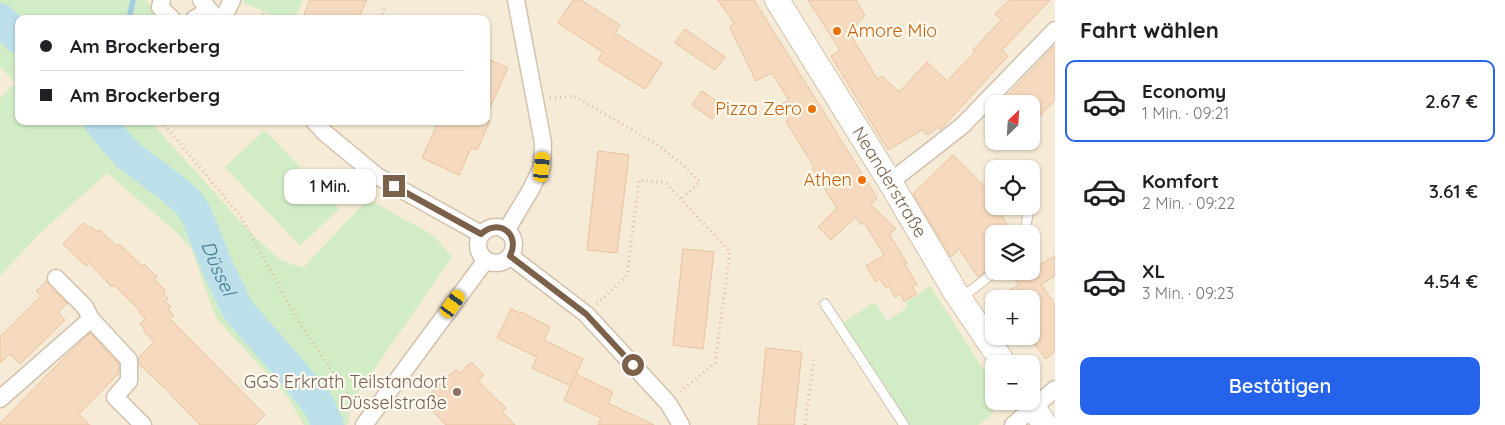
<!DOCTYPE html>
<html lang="de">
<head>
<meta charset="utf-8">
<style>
	:root { --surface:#fff; --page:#f2f2f2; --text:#202124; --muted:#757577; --line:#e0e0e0; --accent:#2563eb }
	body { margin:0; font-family:Quicksand,sans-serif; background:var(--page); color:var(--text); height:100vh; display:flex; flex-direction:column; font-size:19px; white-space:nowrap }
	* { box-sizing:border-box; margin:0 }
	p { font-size:16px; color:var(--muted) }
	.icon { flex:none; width:28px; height:28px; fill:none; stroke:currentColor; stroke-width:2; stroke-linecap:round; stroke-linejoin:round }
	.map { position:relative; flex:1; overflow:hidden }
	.panel { display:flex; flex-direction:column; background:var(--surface); width:450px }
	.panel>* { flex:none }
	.top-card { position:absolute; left:15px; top:15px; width:475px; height:110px; border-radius:10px; box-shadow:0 1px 4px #0004; display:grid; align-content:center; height:110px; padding:0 25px; background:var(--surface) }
	.needle { width:32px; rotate:25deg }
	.controls { position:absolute; left:985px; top:95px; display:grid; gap:10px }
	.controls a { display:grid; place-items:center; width:55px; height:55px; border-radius:10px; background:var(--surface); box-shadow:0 1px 4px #0004; font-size:25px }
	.end { position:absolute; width:22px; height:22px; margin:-11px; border:6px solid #7b604a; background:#fff; box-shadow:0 0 0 2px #fff }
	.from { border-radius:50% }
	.bubble { position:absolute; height:35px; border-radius:10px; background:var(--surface); box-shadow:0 1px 4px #0004; font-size:16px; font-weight:600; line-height:35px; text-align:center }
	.car { position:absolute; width:15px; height:30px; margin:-15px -8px; border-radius:6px; box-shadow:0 0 4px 1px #0007; background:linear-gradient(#f5c518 24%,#345 0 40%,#f5c518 0 76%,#345 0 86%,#f5c518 0) }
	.top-card b { display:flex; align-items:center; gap:18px; height:48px; font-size:19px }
	.top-card b+b { border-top:1px solid var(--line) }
	.top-card i { width:12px; height:12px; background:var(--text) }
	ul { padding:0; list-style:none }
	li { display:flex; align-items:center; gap:15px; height:82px; margin:0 10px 8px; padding:0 15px; border:2px solid transparent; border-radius:10px }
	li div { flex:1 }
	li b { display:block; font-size:19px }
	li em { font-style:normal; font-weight:600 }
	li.current { border-color:var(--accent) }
	li>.icon { width:45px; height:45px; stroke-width:1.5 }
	h2 { padding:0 25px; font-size:22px; line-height:60px }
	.primary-button { display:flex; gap:10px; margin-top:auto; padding:10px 25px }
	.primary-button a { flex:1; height:58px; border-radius:10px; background:var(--accent); color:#fff; font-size:20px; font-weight:600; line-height:58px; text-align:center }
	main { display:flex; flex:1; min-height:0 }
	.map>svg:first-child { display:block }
	.residential { fill:#f6ebd7; fill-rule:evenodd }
	.green { fill:#d2edc6 }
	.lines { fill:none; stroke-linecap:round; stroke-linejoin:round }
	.stream { stroke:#a1cddc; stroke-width:5.5 }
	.river { stroke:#bcdfea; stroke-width:32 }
	.building { fill:#f5dabf; stroke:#e9c29e }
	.lane-casing { stroke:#d2c1ad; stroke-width:11 }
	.street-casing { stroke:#d2c1ad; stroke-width:19 }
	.secondary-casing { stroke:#d5c2ab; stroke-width:26 }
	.path { stroke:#dbbda1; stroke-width:3; stroke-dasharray:1 4; stroke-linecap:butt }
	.lane { stroke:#fff; stroke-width:9 }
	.street { stroke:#fff; stroke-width:16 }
	.secondary { stroke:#fff; stroke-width:24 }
	.route { stroke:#7b604a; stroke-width:6 }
	.food-dot { fill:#e8710a; stroke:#fffbf1; stroke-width:2 }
	.education-dot { fill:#8d6e63; stroke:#fffbf1; stroke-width:2 }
	.labels { text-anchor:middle; stroke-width:4.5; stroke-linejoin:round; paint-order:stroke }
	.food-label { font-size:18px; fill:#c56008; stroke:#fffbf1; text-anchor:end }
	.street-label { font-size:18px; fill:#7b604a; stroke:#fffbf1 }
	.education-label { font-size:18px; fill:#785e54; stroke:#fffbf1; text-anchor:end }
	.water-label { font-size:19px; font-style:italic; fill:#417b90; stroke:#fffbf1 }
</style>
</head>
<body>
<main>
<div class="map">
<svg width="1055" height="425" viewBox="0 0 1055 425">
	<rect width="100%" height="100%" fill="#fef8ea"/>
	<path class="residential" d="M 0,0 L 1055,0 L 1055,425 L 0,425 ZM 19,19 L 486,19 L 486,121 L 19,121 ZM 994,104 L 1031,104 L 1031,141 L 994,141 ZM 994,169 L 1031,169 L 1031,206 L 994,206 ZM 994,234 L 1031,234 L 1031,271 L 994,271 ZM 994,299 L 1031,299 L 1031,336 L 994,336 ZM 994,364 L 1031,364 L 1031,401 L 994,401 Z"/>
	<g class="green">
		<polygon points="0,0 145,0 165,19 19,19 19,121 150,121 249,231 279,259 303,268 368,199 433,235 452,257 350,404 349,421 346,425 304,425 287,396 216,318 192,250 174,230 107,173 39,234 0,276 0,98 16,83 0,67"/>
		<polygon points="244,0 303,0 294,19 279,19 243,2"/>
		<polygon points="265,130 339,209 300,246 225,167"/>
		<polygon points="930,286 994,386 994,401 996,401 995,408 990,416 978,425 910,425 843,323 875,302 887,321 908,307 906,302 919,294"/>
	</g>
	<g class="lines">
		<polyline class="stream" points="129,19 133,0"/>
		<g class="river">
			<polyline points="0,19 19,38"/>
			<path id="s1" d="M 99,121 L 117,143 L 129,156 L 172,188 L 189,203 L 196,214 L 217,266 L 238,310 L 296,376 L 318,404 L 328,425"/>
		</g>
	</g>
	<g class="building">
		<polygon points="310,0 367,0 358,19 314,19 304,14"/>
		<polygon points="573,0 581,0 620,25 615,33 662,63 645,89 598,60 603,52 558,23"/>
		<polygon points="718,0 754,0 877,198 871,205 896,229 889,234 907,263 905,264 917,284 912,287 917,294 904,301 900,294 895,297 889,286 886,288 880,279 876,282 866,266 884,255 864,222 861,225 856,217 831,240 818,227 837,208 812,169 814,167 786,121 789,120 780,105 789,100 772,73 756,81 730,28 734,23"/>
		<polygon points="808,0 856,0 865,16 849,32 878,80 882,76 899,92 927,62 947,81 975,52 973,50 1001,20 995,14 1009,0 1050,0 1002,50 1008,56 940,130 938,127 928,135 922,130 888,150 831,56 840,50"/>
		<polygon points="685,29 725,57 715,70 675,43"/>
		<polygon points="1055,46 1055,100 1031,125 1031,104 1018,104 1008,95"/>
		<polygon points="486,58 508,68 486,116"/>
		<polygon points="702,91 722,105 712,119 692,105"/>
		<polygon points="439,121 490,121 477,150 471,148 459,175 422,158"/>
		<polygon points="598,151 629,155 617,253 587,250"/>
		<polygon points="953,155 987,189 994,181 994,206 995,206 1014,234 994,234 994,265 978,277 959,249 951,257 913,194"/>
		<polygon points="83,223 89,228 91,226 97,232 99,230 117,246 119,244 142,266 144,264 157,277 154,279 165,290 163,293 168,298 165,302 171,307 168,310 174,315 170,319 265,415 255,425 200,425 170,394 171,394 139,364 138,358 154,342 143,330 145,328 140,324 145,319 139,312 140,311 114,285 112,287 89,263 86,266 63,244"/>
		<polygon points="683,249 714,252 703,349 673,345"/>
		<polygon points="1055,256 1055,276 1041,284 1055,305 1055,351 1046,359 1031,340 1031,299 993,299 1019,285 1014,277 1024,271 1031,271 1031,268 1032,269"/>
		<polygon points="46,281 67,303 58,312 65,320 20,364 10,354 0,363 0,337 41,296 36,291"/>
		<polygon points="511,309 520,313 521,312 550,327 544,340 583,359 571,386 532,368 537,357 497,338"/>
		<polygon points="90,333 119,364 119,373 79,414 90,425 0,425 0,423 53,369"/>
		<polygon points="766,348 802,352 794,425 758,425"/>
		<polygon points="471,362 484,375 478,381 506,408 502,412 515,425 446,425 423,401 456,369 460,373"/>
		<polygon points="576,374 613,392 608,403 654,425 598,425 601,418 564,400"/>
	</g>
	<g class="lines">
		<g class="lane-casing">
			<g id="lane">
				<polyline points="1024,234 1029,211"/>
				<polyline points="960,299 996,271"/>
				<polyline points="825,304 904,425"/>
			</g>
		</g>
		<g class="street-casing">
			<g id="street">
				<polyline points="162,0 160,7 172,19"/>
				<polyline points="201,0 217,19"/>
				<polyline points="194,19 209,10"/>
				<polyline points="223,19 232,0"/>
				<polyline points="314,121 325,133 377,176 481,234"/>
				<polyline points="890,182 962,126 1055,30"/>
				<circle cx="496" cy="245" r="18"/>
				<polyline points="506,231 530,191 542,167 543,143 516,0"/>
				<polyline points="510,256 586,314 668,403 681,425"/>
				<polyline points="56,278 85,307 91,319"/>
				<polyline points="0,399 91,319 129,360 129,381 115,397 143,425"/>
				<polyline points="364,425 486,260"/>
				<polyline points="1013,425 1055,389"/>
			</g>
		</g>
		<g class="secondary-casing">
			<g id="secondary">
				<path id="s2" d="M 777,0 L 890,182 L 956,293 L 1004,364"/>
				<polyline points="1029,401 1045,425"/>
			</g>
		</g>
		<g class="path">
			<polyline points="261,19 264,11"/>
			<polyline points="380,19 385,8"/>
			<polyline points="550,98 574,96 658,145 682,164 700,182 681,199"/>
			<polyline points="161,121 242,218 296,318 358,408"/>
			<polyline points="597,304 627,275 639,180 666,183 730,252 715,363 679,393"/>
			<polyline points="805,425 814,358"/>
		</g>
		<use href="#lane" class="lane"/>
		<use href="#street" class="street"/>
		<use href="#secondary" class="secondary"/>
	</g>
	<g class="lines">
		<path class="route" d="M 394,186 L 481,234 C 498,218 521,233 510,256 L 586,314 L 633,365"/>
	</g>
	<g class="food-dot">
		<circle cx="837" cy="31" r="5"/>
		<circle cx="812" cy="109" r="5"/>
		<circle cx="862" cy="180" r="5"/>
	</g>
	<circle class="education-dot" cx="457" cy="392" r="5"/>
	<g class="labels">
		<g class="food-label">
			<text x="847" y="37" text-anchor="start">Amore Mio</text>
			<text x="802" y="115">Pizza Zero</text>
			<text x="852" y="186">Athen</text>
		</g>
		<g class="street-label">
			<text dy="6" stroke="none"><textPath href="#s2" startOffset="214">Neanderstraße</textPath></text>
		</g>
		<g class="education-label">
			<text x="447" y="388">GGS Erkrath Teilstandort<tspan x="447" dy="21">Düsselstraße</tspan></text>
		</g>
		<g class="water-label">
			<text dy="7" stroke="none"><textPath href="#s1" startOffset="194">Düssel</textPath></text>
		</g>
	</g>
</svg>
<div class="controls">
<a><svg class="needle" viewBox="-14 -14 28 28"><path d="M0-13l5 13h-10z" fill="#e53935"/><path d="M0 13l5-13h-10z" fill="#757577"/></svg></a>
<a><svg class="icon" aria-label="locate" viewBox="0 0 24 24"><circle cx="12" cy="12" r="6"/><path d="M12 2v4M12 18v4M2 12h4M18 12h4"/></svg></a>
<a><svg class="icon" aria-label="layers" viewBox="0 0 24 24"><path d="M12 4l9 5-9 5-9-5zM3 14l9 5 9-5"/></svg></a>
<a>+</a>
<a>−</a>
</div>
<i class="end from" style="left:633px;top:365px"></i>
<i class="end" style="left:394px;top:186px"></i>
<div class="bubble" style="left:284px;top:169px;width:92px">1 Min.</div>
<i class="car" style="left:542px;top:167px;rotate:5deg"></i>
<i class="car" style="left:453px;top:304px;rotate:36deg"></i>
<div class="top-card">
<b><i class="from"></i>Am Brockerberg</b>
<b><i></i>Am Brockerberg</b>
</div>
</div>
<section class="panel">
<h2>Fahrt wählen</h2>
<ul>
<li class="current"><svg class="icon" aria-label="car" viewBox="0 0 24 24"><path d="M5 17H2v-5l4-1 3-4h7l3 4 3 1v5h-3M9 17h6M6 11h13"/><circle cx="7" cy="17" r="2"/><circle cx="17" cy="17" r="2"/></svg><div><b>Economy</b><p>1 Min. · 09:21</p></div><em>2.67 €</em></li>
<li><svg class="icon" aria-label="car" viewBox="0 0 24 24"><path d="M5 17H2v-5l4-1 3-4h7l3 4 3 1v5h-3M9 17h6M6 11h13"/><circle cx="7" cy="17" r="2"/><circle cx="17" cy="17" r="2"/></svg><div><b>Komfort</b><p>2 Min. · 09:22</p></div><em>3.61 €</em></li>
<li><svg class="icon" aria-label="car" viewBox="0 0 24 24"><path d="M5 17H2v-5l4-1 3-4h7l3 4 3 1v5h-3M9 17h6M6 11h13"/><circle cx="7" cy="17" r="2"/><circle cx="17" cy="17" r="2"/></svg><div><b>XL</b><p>3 Min. · 09:23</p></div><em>4.54 €</em></li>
</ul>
<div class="primary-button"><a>Bestätigen</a></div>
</section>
</main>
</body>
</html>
